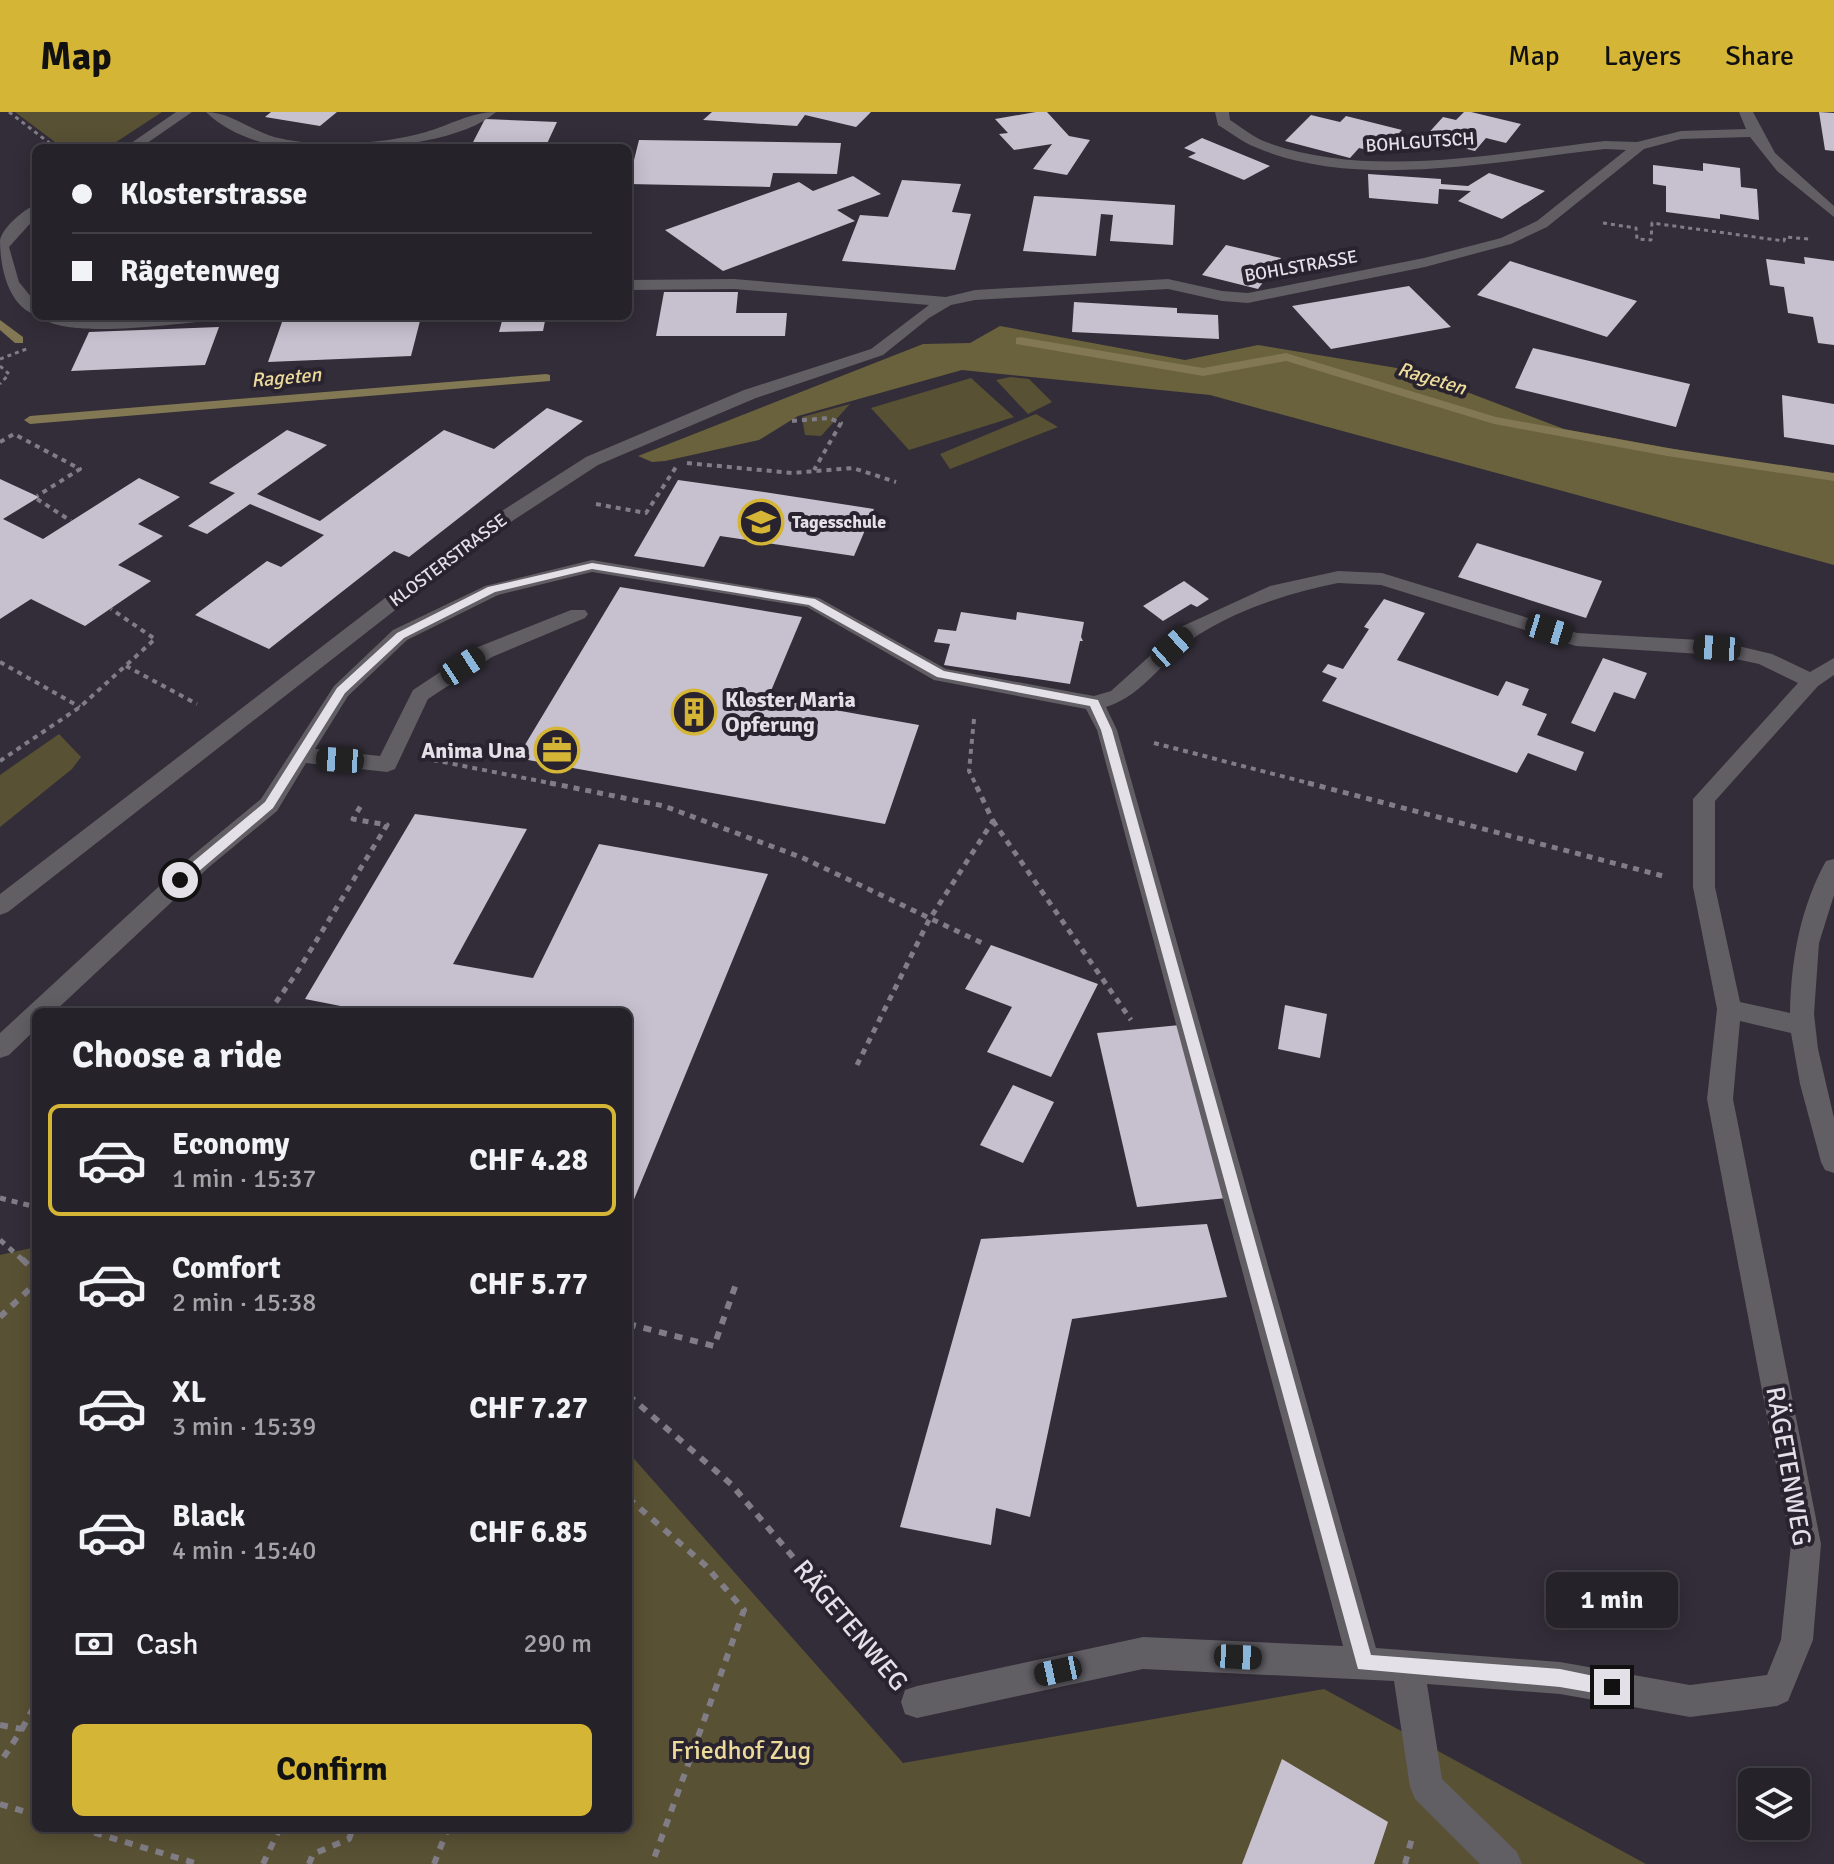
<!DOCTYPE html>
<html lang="en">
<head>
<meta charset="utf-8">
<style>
	:root { --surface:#26222a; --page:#2e2a32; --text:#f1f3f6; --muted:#a4a4a8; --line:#423f47; --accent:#d5b535 }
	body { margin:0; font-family:Signika,sans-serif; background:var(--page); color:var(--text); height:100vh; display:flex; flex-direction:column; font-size:30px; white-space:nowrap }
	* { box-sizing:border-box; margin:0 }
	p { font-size:26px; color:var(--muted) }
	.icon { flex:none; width:44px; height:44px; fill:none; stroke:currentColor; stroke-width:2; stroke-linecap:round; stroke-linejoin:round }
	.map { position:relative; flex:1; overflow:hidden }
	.side { position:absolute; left:32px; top:896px; width:600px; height:824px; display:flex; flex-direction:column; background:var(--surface); border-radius:12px; box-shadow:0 4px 20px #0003,0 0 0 2px var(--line) }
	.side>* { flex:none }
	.banner { position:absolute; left:32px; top:32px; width:600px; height:176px; border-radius:12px; box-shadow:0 4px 20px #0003,0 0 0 2px var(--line); display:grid; align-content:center; height:176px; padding:0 40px; background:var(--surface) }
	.buttons { position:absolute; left:1738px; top:1656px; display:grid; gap:16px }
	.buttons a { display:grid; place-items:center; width:72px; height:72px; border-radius:12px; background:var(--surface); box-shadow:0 4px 20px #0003,0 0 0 2px var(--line); font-size:40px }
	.end { position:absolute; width:36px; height:36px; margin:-18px; border:10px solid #e4e0e8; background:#111; box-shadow:0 0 0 4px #111 }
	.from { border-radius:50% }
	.bubble { position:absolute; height:56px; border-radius:12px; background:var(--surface); box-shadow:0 4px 20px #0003,0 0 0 2px var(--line); font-size:26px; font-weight:700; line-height:56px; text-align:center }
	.car { position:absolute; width:24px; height:48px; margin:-24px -12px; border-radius:10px; box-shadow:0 0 6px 2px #0007; background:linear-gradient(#222 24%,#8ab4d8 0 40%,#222 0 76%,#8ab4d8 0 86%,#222 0) }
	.banner b { display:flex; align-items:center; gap:28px; height:76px; font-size:30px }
	.banner b+b { border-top:2px solid var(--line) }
	.banner i { width:20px; height:20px; background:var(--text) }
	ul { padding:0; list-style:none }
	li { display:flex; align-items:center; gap:24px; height:112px; margin:0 16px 12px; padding:0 24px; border:4px solid transparent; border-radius:12px }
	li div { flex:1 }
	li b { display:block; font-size:30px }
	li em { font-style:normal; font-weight:700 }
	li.selected { border-color:var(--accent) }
	li>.icon { width:72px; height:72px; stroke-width:1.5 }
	h2 { padding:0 40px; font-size:36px; line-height:96px }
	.pay { display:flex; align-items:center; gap:20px; height:88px; padding:0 40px; font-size:30px }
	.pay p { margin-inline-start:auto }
	.primary-button { display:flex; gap:16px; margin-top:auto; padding:16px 40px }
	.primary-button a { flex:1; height:92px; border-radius:12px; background:var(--accent); color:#111; font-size:32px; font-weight:700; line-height:92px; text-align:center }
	header { display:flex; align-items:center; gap:48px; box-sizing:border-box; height:112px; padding:0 40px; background:var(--accent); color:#111 }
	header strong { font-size:38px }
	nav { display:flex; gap:44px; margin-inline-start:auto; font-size:28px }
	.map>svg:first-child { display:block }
	.green { fill:#595134 }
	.forest { fill:#6a613d }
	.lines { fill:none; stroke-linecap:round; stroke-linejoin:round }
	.stream { fill:#827853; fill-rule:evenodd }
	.building { fill:#c7c0cf }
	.path-far3 { stroke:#817d86; stroke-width:3; stroke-dasharray:4 4; stroke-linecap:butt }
	.path-far2 { stroke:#817d86; stroke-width:4; stroke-dasharray:5 5; stroke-linecap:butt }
	.path-far1 { stroke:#817d86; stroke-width:5; stroke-dasharray:6 6; stroke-linecap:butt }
	.path { stroke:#817d86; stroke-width:6; stroke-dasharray:8 8; stroke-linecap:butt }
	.minor { fill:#615e64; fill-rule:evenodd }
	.route { fill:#e4e0e8 }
	.labels { text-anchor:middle; stroke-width:8; stroke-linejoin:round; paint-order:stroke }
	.far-street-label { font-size:18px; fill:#e4e0e8; stroke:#28232e }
	.far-poi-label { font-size:18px; font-weight:bold; fill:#e4e0e8; stroke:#28232e; text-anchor:start }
	.far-water-label { font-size:20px; font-style:italic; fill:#ecda9a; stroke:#28232e }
	.poi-label { font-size:22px; font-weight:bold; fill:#e4e0e8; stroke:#28232e; text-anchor:start }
	.near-street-label { font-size:26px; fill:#e4e0e8; stroke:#28232e }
	.near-park-label { font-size:26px; fill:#ecda9b; stroke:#28232e }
</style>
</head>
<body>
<header>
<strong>Map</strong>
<nav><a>Map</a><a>Layers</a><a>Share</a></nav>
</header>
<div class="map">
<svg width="1834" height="1752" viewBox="0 0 1834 1752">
	<rect width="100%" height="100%" fill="#322d38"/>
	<g class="green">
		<polygon points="15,0 162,0 107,36 63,36"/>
		<polygon points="1010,265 1029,267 1052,290 1028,302 996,268"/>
		<polygon points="971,266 1014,305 909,338 871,296"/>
		<polygon points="850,292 821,324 805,323 802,305"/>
		<polygon points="1036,302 1058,315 950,357 940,342"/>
		<polygon points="59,622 81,645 72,657 0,715 0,663"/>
		<polygon points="36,1135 36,1716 628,1716 628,1340 903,1651 1324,1577 1646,1752 0,1752 0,1143"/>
	</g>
	<polygon class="forest" points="1000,214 1185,248 1258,233 1409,258 1564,317 1834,366 1834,453 1210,283 962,258 798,304 759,328 665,349 652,350 638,344 923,232 970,231"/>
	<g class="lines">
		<g class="stream">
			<polygon points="0,208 23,225 23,231 15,231 0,218"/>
			<polygon points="1020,225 1203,256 1286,241 1496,305 1667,336 1834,361 1834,369 1667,344 1494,312 1286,249 1203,264 1016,232 1016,226"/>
			<polygon points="546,262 550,263 550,269 30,312 24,308 30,304"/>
		</g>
	</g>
	<g class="building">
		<polygon points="271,0 337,0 320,14 265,5"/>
		<polygon points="712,0 871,0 856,15 805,3 797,14 703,8"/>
		<polygon points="1036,0 1047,0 1069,24 1090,28 1067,63 1033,57 1052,32 1014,38 999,22 1008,21 995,7"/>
		<polygon points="1464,0 1471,0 1521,12 1506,31 1486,26 1475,39 1424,26 1443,5 1456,8"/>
		<polygon points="1819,0 1834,1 1834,39 1825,38"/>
		<polygon points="1311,3 1340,10 1346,4 1402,18 1380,41 1359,36 1350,46 1285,29"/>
		<polygon points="485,7 557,10 545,36 470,36"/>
		<polygon points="1202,26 1270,54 1244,68 1188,45 1196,41 1184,36"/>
		<polygon points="639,28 841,31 837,62 773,61 770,75 628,72"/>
		<polygon points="1703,51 1740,56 1741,75 1757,77 1759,108 1720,102 1720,107 1666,100 1666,74 1653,72 1653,53 1703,59"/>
		<polygon points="1489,61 1545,79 1502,107 1458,89 1471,79 1439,77 1438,92 1369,86 1368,62 1441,67 1441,72 1468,74"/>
		<polygon points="853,64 881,82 837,98 855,109 723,159 665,118 799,70 813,79"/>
		<polygon points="902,68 961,72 952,100 971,102 955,158 842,149 860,103 888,105"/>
		<polygon points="1034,84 1175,93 1173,133 1110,129 1113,103 1101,102 1096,144 1023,139"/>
		<polygon points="1226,133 1281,146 1258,177 1202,163"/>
		<polygon points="1804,145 1834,149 1834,233 1818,231 1813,205 1788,201 1784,175 1770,173 1766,147 1805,152"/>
		<polygon points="1510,149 1637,189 1607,225 1477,183"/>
		<polygon points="1409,174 1451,215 1331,237 1292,194"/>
		<polygon points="664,180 738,180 736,201 787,201 785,224 656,224"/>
		<polygon points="1074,190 1177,196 1177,201 1218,203 1219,227 1072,220"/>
		<polygon points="483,204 546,204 543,219 499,220 502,209 482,210"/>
		<polygon points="421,205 411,244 268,250 282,210"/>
		<polygon points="219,215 205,253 71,259 89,220"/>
		<polygon points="1533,236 1690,272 1676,315 1515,276"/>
		<polygon points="1782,283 1834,292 1834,333 1784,325"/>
		<polygon points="547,296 583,309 409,445 394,439 269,537 195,503 267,449 281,455 324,423 250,392 207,422 188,414 235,381 209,371 287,318 327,333 257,382 320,409 444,318 494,337"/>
		<polygon points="139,366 180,385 138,412 163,424 118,453 151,469 85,514 31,487 0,507 0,367 39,385 3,407 43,427"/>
		<polygon points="678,368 764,380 874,397 854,444 720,424 704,455 634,444"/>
		<polygon points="1477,431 1602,469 1586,506 1458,465"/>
		<polygon points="1184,469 1209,487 1197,495 1191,492 1163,509 1143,494"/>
		<polygon points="620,475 802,505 768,586 919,613 885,712 517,646"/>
		<polygon points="1384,487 1425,501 1397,548 1498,584 1506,569 1529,577 1522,593 1547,602 1537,623 1584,640 1576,659 1528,641 1517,661 1322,589 1337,566 1322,560 1328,552 1343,557 1369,517 1364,515"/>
		<polygon points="961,500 1016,508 1017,500 1084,510 1081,525 1083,529 1080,529 1070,572 944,553 950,532 934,530 938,517 956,519"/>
		<polygon points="1603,546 1647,561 1635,587 1614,580 1595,620 1571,611"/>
		<polygon points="415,702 527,717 453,852 533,866 599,732 768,762 628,1102 628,900 371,900 305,887"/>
		<polygon points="991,833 1098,872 1051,965 987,940 1012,895 965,877"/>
		<polygon points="1285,893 1327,902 1320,946 1278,937"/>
		<polygon points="1180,913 1227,1086 1137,1095 1097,921"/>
		<polygon points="1013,973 1054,990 1023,1051 980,1033"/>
		<polygon points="1207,1112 1227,1185 1072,1207 1030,1405 996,1396 991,1433 900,1415 981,1127"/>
		<polygon points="1282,1647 1388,1710 1374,1752 1242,1752"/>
	</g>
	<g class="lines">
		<g class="path-far3">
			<polyline points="9,0 56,36"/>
			<polyline points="1603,111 1636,116 1637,127 1651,128 1652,111 1784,129 1785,125 1809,127"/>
			<polyline points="0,247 29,236"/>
			<polyline points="0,254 9,262 0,272"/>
		</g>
		<g class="path-far2">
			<polyline points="792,309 829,306 841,311 814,358"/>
			<polyline points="0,330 14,322 80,357 37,384"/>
			<polyline points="687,351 792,361 853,356 896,370"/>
			<polyline points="37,387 71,409"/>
			<polyline points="596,392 646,401 676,355"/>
			<polyline points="0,550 80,595"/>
			<polyline points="126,554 197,592"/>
			<polyline points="974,607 969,659 976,673"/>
			<polyline points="1154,631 1316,673"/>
			<polyline points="433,648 560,673"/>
			<polyline points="0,649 80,595 155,527 111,497"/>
		</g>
		<g class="path-far1">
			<polyline points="550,671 664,694 803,746 982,831"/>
			<polyline points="1308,671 1663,764"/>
			<polyline points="993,709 1131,908"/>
			<polyline points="269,900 296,862 387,713 353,707 363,690"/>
			<polyline points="857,953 929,808 993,709 975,671"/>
			<polyline points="0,1086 36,1095"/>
			<polyline points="0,1128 24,1149"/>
		</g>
		<g class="path">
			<polyline points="22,1147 36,1160"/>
			<polyline points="0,1205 36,1171"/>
			<polyline points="628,1212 714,1234 737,1169"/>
			<polyline points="628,1283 731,1372 888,1557"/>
			<polyline points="628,1386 705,1453 744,1498 652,1752"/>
			<polyline points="0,1613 22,1617 0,1651"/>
			<polyline points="22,1617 36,1591"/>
			<polyline points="0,1692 36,1703"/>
			<polyline points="79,1716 198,1752"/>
			<polyline points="263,1752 280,1716"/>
			<polyline points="309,1752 313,1742 349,1727 353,1716"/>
			<polyline points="434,1752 448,1716"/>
			<polyline points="1405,1752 1412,1726"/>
		</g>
		<g class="minor">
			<polygon points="176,0 192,0 140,36 124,36"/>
			<path d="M 206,0 C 230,0 250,18 274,25 C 297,31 323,32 347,31 C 373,31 401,27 426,20 C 450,13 471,0 496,0 C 455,37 325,44 272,33 C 249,28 223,17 206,0 Z"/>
			<path d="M 1215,0 L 1229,0 L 1230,8 C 1241,15 1253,25 1266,30 C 1368,68 1500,41 1605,29 L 1637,30 L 1681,19 L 1746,17 L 1739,0 L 1753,0 L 1775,41 L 1834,94 L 1834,105 L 1777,59 L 1750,25 L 1681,27 L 1644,37 L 1547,115 L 1511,132 L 1425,155 L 1248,191 L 1222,189 L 1168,177 L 975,188 L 951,193 L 929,206 L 883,243 L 756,286 L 598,353 L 494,421 L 8,800 L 0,803 L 0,782 L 480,413 L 586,345 L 744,278 L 871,237 L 929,193 L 734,177 L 628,178 L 628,168 L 734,167 L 946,185 L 975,178 L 1168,167 L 1222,179 L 1248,181 L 1424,146 L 1501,126 L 1537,109 L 1626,38 L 1605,37 C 1498,49 1356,79 1255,35 C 1242,30 1230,20 1218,13 Z"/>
			<path d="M 36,93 L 36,105 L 9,135 L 19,170 L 36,191 L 36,203 C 8,194 0,155 0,128 C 3,115 24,97 36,93 Z"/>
			<path d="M 39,204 L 100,207 L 215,204 L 207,209 C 171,212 65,228 39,204 Z"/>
			<path d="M 592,448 L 819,486 L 946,557 L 1094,584 L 1111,579 L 1183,514 L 1270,474 L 1338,459 L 1382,461 L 1577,521 L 1717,529 L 1772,542 L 1810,560 L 1834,546 L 1834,563 L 1818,574 L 1715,689 L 1715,775 L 1740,890 L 1790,901 C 1791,848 1800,796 1826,749 L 1834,747 L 1834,783 L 1819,831 L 1814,902 L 1818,937 L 1834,1006 L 1834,1061 L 1825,1058 L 1821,1050 L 1800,972 L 1791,921 L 1740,909 L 1733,987 L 1821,1432 L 1813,1528 L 1788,1589 L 1777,1594 L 1690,1605 L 1560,1582 L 1427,1572 L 1442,1667 L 1517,1740 L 1522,1752 L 1480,1752 L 1415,1687 L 1410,1675 L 1394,1569 L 1143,1557 L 917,1606 L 905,1602 L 901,1590 L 905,1578 L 917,1574 L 1143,1525 L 1343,1534 L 1097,618 L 1086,597 L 934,568 L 807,495 L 592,460 L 498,483 L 407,528 L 348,584 L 315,637 L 380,644 L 413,578 L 478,535 L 571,498 L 585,498 L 588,502 L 585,506 L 492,545 L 428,587 L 395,657 L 387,660 L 306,651 L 277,699 L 209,755 L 54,900 L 36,900 L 36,917 L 9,943 L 0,946 L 0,921 L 193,743 L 261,687 L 334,574 L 393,518 L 485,474 ZM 1338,471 L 1381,473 L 1576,534 L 1717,543 L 1759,552 L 1798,571 L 1693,687 L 1693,775 L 1717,897 L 1707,987 L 1791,1432 L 1781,1528 L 1767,1563 L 1690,1573 L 1560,1550 L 1376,1536 L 1117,618 L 1106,595 C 1145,583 1165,544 1198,523 C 1241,496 1289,481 1338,471 Z"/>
		</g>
	</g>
	<polygon class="route" points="592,451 815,487 944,559 1098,588 1112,618 1371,1543 1560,1557 1618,1569 1620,1575 1618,1582 1612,1584 1560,1575 1358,1557 1101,618 1090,594 937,565 809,493 592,457 495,480 404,526 345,581 273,696 185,771 176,771 176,764 265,690 337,576 397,521 488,475"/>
	<defs>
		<g id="school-ring" transform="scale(2.3)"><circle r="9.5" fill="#28232e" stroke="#d5b535" stroke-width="1.5"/><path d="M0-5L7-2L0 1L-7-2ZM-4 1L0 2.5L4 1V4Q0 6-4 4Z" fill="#d5b535"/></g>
		<g id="building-ring" transform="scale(2.3)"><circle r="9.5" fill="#28232e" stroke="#d5b535" stroke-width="1.5"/><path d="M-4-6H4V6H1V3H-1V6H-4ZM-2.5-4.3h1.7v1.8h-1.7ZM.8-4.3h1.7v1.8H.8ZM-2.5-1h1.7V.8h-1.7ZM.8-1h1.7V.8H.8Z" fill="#d5b535"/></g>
		<g id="office-ring" transform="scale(2.3)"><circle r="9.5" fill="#28232e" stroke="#d5b535" stroke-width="1.5"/><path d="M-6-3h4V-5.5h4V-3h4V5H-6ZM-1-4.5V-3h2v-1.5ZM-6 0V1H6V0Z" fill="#d5b535"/></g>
	</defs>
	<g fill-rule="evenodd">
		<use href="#school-ring" x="761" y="410"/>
		<use href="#building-ring" x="694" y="600"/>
		<use href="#office-ring" x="557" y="638"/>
	</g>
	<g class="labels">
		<g class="far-street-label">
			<text transform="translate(1420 30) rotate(-4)" y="6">BOHLGUTSCH</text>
			<text transform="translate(1301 154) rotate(-10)" y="6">BOHLSTRASSE</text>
			<text transform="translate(448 448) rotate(-37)" y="6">KLOSTERSTRASSE</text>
		</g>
		<g class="far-poi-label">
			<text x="792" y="416">Tagesschule</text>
		</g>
		<g class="far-water-label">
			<text transform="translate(286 265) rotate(-5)" y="7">Rageten</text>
			<text transform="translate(1432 266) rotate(17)" y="7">Rageten</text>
		</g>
		<g class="poi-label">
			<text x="725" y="595">Kloster Maria<tspan x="725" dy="25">Opferung</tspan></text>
			<text x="526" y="646" text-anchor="end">Anima Una</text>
		</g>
		<g class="near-street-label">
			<text transform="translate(1789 1354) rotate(80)" y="9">RÄGETENWEG</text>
			<text transform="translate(851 1513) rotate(50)" y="9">RÄGETENWEG</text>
		</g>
		<g class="near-park-label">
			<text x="741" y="1647">Friedhof Zug</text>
		</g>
	</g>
</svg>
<div class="buttons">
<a><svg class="icon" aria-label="layers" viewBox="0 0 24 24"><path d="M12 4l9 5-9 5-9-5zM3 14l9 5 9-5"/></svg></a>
</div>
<i class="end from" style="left:180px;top:768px"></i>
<i class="end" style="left:1612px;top:1575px"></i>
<div class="bubble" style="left:1546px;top:1460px;width:132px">1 min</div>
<i class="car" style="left:1549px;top:518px;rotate:107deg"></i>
<i class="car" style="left:1172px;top:535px;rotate:48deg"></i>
<i class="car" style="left:1717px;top:536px;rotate:274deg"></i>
<i class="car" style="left:463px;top:554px;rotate:57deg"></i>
<i class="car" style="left:340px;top:648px;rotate:274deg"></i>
<i class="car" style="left:1238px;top:1545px;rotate:93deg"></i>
<i class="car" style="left:1058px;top:1559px;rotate:258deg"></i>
<div class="banner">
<b><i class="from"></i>Klosterstrasse</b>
<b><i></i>Rägetenweg</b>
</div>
<section class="side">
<h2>Choose a ride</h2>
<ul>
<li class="selected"><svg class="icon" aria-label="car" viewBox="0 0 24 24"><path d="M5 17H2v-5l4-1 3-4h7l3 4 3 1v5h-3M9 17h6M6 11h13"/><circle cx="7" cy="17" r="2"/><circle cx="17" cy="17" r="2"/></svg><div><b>Economy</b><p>1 min · 15:37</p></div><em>CHF 4.28</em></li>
<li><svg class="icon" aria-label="car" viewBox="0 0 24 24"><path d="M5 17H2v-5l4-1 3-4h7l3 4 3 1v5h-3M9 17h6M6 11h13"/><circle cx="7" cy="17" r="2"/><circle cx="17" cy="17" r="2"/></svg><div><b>Comfort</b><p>2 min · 15:38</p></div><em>CHF 5.77</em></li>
<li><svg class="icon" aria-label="car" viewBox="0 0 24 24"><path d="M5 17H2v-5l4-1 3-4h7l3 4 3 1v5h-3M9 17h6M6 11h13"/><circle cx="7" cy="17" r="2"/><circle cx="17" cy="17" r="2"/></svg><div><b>XL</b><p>3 min · 15:39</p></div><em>CHF 7.27</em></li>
<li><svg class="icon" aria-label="car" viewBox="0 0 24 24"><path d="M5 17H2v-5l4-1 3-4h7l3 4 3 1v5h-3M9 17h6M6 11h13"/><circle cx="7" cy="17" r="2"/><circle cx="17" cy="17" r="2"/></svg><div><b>Black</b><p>4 min · 15:40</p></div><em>CHF 6.85</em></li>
</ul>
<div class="pay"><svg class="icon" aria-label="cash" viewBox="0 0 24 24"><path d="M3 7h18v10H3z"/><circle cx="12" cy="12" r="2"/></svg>Cash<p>290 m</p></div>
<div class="primary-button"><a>Confirm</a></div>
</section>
</div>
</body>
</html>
